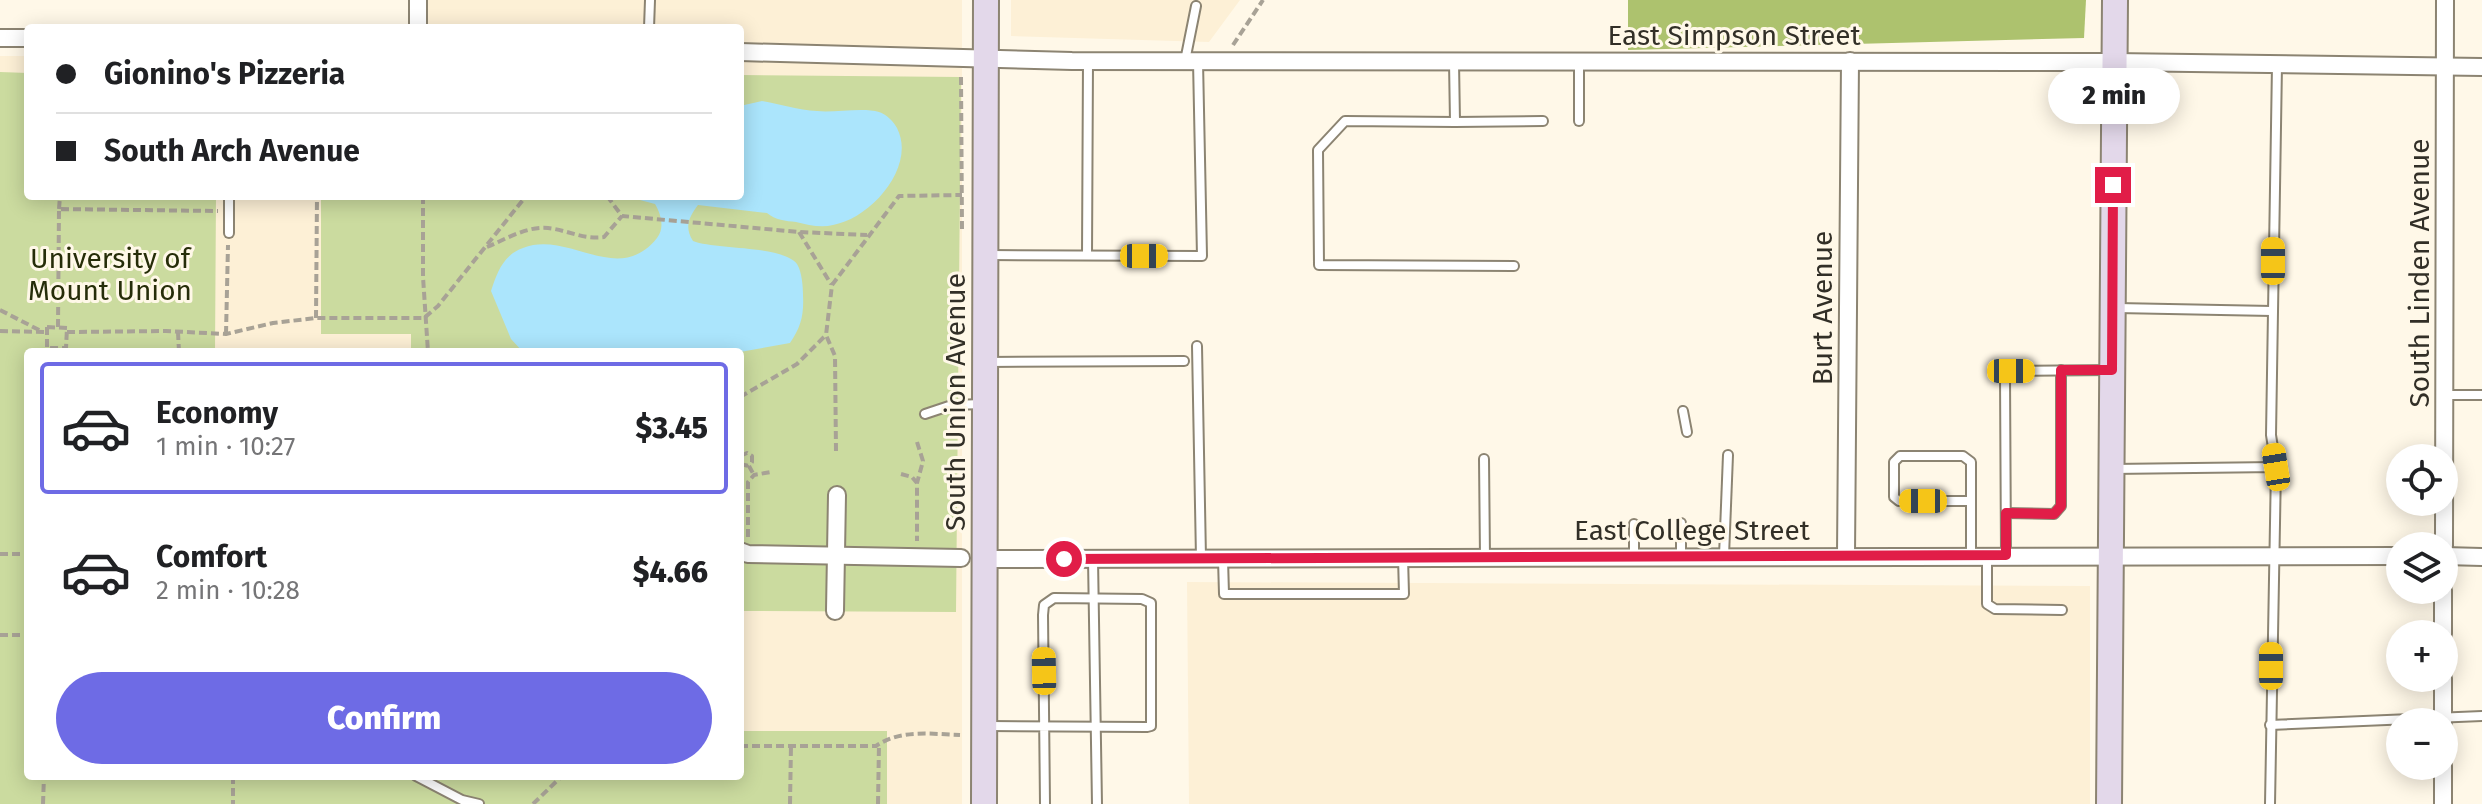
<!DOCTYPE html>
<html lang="en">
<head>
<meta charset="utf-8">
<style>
	:root { --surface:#fff; --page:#f2f2f2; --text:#202124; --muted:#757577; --line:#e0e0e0; --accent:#6e6be5 }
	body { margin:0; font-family:"Fira Sans",sans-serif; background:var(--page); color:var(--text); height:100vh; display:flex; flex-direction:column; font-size:30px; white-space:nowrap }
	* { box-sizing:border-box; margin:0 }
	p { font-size:26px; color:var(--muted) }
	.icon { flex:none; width:44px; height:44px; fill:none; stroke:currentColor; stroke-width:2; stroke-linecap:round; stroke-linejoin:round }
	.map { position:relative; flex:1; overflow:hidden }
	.sheet { position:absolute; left:24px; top:348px; width:720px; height:432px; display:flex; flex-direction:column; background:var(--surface); border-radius:8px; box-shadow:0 4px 20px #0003 }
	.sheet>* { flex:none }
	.hud { position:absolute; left:24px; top:24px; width:720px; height:176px; border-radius:8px; box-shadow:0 4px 20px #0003; display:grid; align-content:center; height:176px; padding:0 32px; background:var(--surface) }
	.fabs { position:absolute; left:2386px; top:444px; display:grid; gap:16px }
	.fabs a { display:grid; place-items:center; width:72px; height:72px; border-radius:50%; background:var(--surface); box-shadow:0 4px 20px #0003; font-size:40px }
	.end { position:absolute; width:36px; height:36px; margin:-18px; border:10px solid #e11d48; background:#fff; box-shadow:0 0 0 4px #fff }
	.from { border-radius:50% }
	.bubble { position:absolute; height:56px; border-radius:28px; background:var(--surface); box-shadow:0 4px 20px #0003; font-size:26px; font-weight:800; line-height:56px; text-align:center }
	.car { position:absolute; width:24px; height:48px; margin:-24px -12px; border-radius:10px; box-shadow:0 0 6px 2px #0007; background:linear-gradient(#f5c518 24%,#345 0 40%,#f5c518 0 76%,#345 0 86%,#f5c518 0) }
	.hud b { display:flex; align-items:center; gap:28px; height:76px; font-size:30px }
	.hud b+b { border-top:2px solid var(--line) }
	.hud i { width:20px; height:20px; background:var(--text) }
	ul { padding:14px 0 0; list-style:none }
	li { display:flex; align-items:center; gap:24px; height:132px; margin:0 16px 12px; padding:0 16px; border:4px solid transparent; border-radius:8px }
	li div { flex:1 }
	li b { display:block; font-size:30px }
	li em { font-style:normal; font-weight:800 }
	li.on { border-color:var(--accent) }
	li>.icon { width:72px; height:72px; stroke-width:1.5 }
	.action { display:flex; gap:16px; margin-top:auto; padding:16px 32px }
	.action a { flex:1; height:92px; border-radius:48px; background:var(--accent); color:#fff; font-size:32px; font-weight:800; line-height:92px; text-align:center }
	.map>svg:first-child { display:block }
	.built { fill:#fdf0d6; fill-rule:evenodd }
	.green { fill:#cbdb9f }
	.forest { fill:#adc26e }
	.water { fill:#abe5fc }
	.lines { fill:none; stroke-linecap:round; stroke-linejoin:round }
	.lane-casing { stroke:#8c8472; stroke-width:12 }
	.street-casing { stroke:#8c8472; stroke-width:20 }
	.secondary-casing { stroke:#8c8472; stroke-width:28 }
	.path { stroke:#a8a296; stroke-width:4; stroke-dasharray:8 4; stroke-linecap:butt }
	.lane { stroke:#fff; stroke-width:8 }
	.street { stroke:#fff; stroke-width:16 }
	.secondary { stroke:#e3d8ea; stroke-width:24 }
	.route { stroke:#e11d48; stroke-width:10 }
	.labels { text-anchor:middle; stroke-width:6; stroke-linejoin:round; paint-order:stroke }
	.street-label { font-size:28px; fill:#322f27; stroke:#fff8e8 }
	.park-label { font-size:28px; fill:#262d09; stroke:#fff8e8 }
</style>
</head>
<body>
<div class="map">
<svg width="2482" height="804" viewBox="0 0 2482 804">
	<rect width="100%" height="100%" fill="#fff8e8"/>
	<g class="built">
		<path d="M 425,0 L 962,0 L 962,804 L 0,804 L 0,56 L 28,56 L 28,196 L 740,196 L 740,28 L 425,28 ZM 28,352 L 740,352 L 740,776 L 28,776 Z"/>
		<polygon points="1011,0 1240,0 1209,42 1011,36"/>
		<polygon points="1187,582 2090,586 2090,804 1189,804"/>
	</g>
	<g class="green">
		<polygon points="0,72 28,73 28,196 216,196 215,352 28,352 28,776 740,776 740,731 887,731 887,804 0,804"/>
		<polygon points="740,75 961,77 956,612 740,611 740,352 411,352 411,334 321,334 321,196 740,196"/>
	</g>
	<polygon class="forest" points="1628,0 2086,0 2084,38 1628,50"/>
	<path class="water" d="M 762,101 C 780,104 798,110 817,111 C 834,113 863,107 879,112 C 886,114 894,122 897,128 C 917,167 870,219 833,225 C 821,228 808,225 796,222 C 786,221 775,220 767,213 L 698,205 C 689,217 684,227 693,241 C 716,250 782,245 797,264 C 802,272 803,287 803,295 C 804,315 801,327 790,343 L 740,352 L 523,352 L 511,339 L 491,291 C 497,273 503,255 523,248 C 569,230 618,287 657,238 C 665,228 661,214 655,204 L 625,196 L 740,196 L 740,106 Z"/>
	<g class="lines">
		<g class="lane-casing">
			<g id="lane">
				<polyline points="649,28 650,0"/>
				<polyline points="1185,61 1196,6"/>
				<polyline points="1454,62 1455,122 1543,121"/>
				<polyline points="1579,121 1579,62"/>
				<polyline points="1455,122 1345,121 1318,150 1319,265 1514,266"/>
				<polyline points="229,233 229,196"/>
				<polyline points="989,255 1202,256 1198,61"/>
				<polyline points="1087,255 1088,61"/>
				<polyline points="2117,308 2272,311"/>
				<polyline points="1197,346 1201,558"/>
				<polyline points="986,362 1184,361"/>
				<polyline points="2445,395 2482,395"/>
				<polyline points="1683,411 1687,432"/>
				<polyline points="925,414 952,405 983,404"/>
				<polyline points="1484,459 1485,557"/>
				<polyline points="2276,467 2271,435 2277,65"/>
				<polyline points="2112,469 2276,467 2270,804"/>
				<polyline points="1970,501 1899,501 1894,497 1894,462 1900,456 1963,456 1971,462 1971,555"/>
				<polyline points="2006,513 2054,514 2061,506 2061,370"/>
				<polyline points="1681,523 1681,556"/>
				<polyline points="1634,524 1634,556"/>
				<polyline points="2006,555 2005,376 2011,371 2111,370"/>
				<polyline points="1724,556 1728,455"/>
				<polyline points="1987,556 1987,604 1995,609 2062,610"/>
				<polyline points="1093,559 1097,804"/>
				<polyline points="1223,559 1224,594 1404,594 1403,557"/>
				<polyline points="2270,725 2482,716"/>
				<path d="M 989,726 C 1041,726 1094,727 1147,727 L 1151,726 L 1151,603 L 1142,599 L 1054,598 L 1044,605 L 1043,615 L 1045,804"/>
				<polyline points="416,776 462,800 479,804"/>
			</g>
		</g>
		<g class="street-casing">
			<g id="street">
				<polyline points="418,0 418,28"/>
				<polyline points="0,38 28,38"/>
				<polyline points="740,52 1072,61 2114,62 2482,67"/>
				<polyline points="2444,546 2445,0"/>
				<polyline points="740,551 748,554 961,558"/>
				<polyline points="1846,555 1850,61"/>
				<polyline points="2444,556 2482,557"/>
				<polyline points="985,559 2400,556"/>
				<polyline points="835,611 837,495"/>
				<polyline points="2443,634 2443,590"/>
				<polyline points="2443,722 2443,678"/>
				<polyline points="2443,766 2443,804"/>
			</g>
		</g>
		<g class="secondary-casing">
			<g id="secondary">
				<polyline points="984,804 986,0"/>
				<polyline points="2109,804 2115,0"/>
			</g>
		</g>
		<g class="path">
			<polyline points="1233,45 1263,0"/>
			<polyline points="961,77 962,230"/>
			<polyline points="423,196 423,277 428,352"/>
			<polyline points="607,196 622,216 799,232 867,235"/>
			<polyline points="59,209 60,196"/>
			<polyline points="799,232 831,284"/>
			<path d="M 487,247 C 506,239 527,226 548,228 C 567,230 584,240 604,237 L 622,216"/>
			<polyline points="0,310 41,331"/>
			<polyline points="316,318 317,196"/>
			<polygon points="47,327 67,328 66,348 47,348"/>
			<polyline points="58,327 59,209 218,211"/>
			<polyline points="0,331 47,332"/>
			<polyline points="67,332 166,331 226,334 273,323 316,318 424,318 438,306 526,196"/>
			<polyline points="178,332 179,352"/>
			<polyline points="226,334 228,245"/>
			<polyline points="740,397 797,364 825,336"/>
			<polyline points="917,442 923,461 917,483"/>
			<polyline points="836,451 835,356 826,335 832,285 899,196 962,195"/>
			<polyline points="740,456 747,453 752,456 752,462 749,466 754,475"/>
			<polyline points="740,464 749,466"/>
			<polyline points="901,474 912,477 917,483 917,541"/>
			<polyline points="748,537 748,482 754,475 771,472"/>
			<polyline points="0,554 28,554"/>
			<polyline points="0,635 28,635"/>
			<path d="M 740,746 L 876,746 C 901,729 931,734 960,735"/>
			<polyline points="233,776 233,804"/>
			<polyline points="43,804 44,776"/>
			<polyline points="533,804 562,776"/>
			<polyline points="790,804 791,745"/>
			<polyline points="878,804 879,744"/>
		</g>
		<use href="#lane" class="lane"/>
		<use href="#street" class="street"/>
		<use href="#secondary" class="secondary"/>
	</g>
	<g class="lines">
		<polyline class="route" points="1064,559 2006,555 2006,513 2054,514 2061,506 2061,370 2112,370 2113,185"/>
	</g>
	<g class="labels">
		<g class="street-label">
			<text x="1734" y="45">East Simpson Street</text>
			<text transform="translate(2419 273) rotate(-90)" y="10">South Linden Avenue</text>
			<text transform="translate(1822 308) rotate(-90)" y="10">Burt Avenue</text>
			<text transform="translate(955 402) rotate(-90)" y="10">South Union Avenue</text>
			<text x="1692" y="540">East College Street</text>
		</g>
		<g class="park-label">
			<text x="110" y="268">University of<tspan x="110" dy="32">Mount Union</tspan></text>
		</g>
	</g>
</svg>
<div class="fabs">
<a><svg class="icon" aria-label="locate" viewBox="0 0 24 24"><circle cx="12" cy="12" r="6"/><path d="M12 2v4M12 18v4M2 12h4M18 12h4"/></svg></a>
<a><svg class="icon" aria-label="layers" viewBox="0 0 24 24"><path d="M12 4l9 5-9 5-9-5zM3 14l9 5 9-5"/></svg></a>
<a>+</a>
<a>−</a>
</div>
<i class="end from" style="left:1064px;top:559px"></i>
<i class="end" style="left:2113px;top:185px"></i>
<div class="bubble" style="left:2048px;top:68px;width:132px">2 min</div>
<i class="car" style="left:1144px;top:256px;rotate:90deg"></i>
<i class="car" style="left:2273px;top:261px;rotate:0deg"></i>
<i class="car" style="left:2011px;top:371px;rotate:90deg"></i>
<i class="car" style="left:2276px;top:467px;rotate:351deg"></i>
<i class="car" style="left:1923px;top:501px;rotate:270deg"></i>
<i class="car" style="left:2271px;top:666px;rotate:0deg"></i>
<i class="car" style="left:1044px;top:671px;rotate:359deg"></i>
<div class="hud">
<b><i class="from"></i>Gionino's Pizzeria</b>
<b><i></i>South Arch Avenue</b>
</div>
<section class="sheet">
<ul>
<li class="on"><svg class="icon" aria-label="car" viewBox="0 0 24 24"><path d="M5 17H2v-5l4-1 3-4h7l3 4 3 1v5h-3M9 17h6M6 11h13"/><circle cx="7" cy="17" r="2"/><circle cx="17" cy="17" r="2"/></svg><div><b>Economy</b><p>1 min · 10:27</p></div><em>$3.45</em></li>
<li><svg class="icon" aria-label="car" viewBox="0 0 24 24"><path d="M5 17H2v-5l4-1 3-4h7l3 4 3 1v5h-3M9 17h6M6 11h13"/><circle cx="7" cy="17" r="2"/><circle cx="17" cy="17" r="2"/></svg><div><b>Comfort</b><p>2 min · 10:28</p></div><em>$4.66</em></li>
</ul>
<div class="action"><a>Confirm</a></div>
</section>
</div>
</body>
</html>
